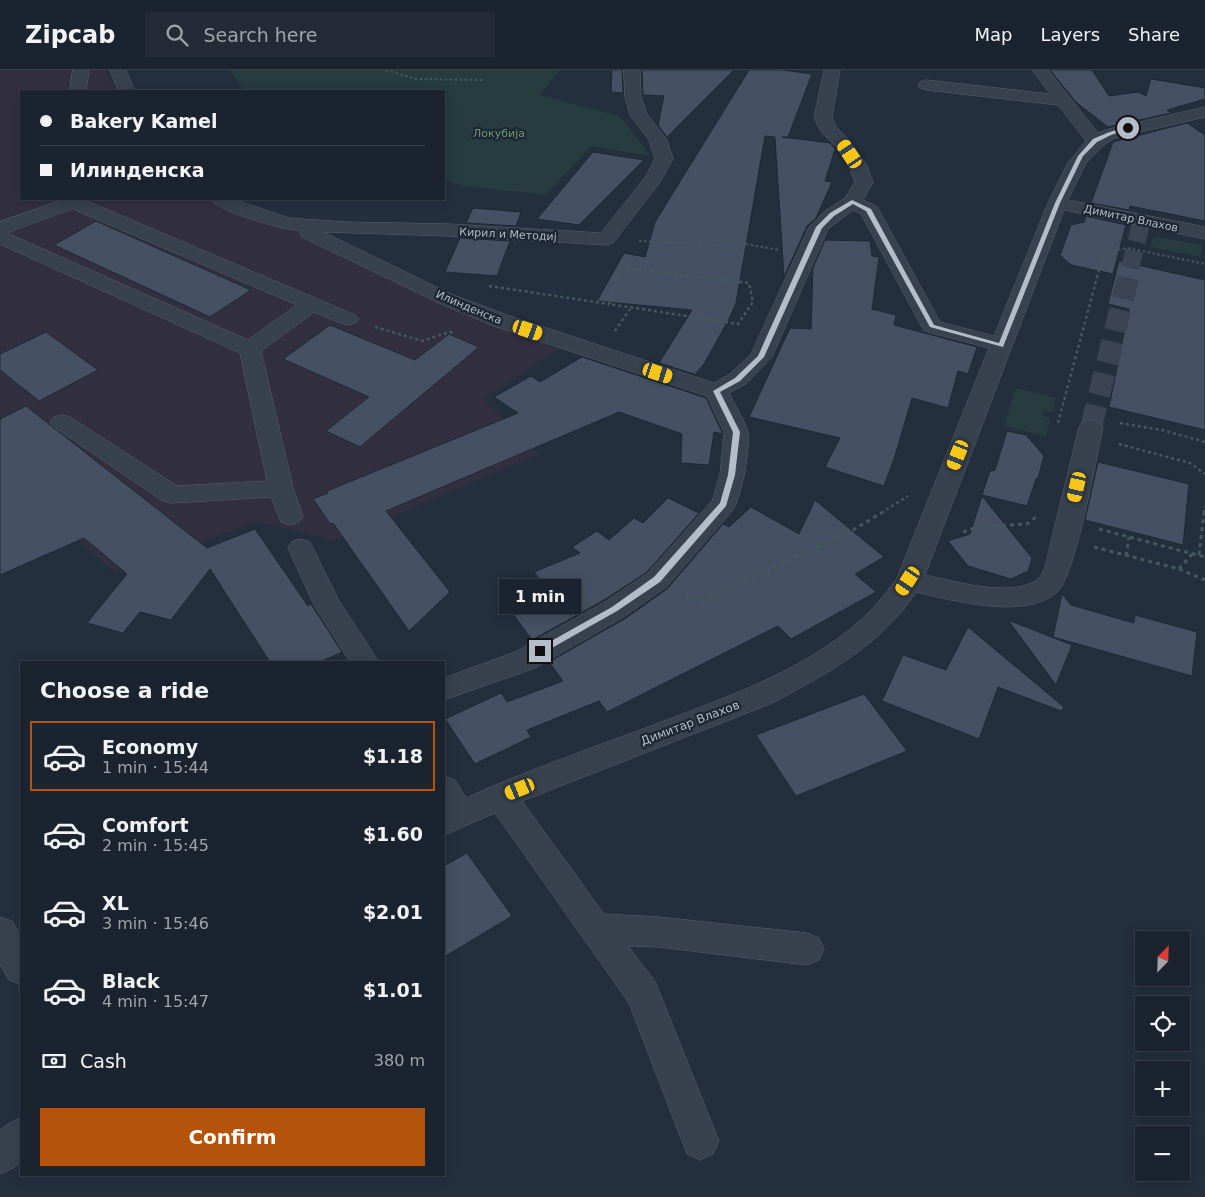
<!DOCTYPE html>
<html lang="en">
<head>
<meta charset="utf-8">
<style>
	:root { --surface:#1b232e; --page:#242b36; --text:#f1f3f6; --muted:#a0a4aa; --line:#39404a; --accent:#b45309 }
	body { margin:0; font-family:"DejaVu Sans",sans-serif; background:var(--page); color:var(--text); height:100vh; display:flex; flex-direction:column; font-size:19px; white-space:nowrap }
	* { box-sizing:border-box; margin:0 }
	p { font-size:16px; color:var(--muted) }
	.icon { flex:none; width:28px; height:28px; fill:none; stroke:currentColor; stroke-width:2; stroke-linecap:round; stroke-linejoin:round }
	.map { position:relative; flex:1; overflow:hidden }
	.drawer { position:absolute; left:20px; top:591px; width:425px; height:515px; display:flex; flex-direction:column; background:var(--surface); border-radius:0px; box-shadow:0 2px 12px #0003,0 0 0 1px var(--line) }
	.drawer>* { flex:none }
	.banner { position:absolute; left:20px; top:20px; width:425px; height:110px; border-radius:0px; box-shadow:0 2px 12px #0003,0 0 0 1px var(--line); display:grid; align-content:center; height:110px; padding:0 20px; background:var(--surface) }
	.needle { width:32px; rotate:23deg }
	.controls { position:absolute; left:1135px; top:861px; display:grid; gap:10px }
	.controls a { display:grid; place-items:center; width:55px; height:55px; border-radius:0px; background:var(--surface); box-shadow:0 2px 12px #0003,0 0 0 1px var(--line); font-size:25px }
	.end { position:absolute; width:22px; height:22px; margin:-11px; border:6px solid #b4bcc9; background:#111; box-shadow:0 0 0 2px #111 }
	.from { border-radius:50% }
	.bubble { position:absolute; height:35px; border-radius:0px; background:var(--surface); box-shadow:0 2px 12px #0003,0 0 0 1px var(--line); font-size:16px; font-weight:700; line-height:35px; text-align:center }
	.car { position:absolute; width:15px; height:30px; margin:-15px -8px; border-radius:6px; box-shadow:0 0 4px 1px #0007; background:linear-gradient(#f5c518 24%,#345 0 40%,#f5c518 0 76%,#345 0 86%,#f5c518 0) }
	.banner b { display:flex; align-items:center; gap:18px; height:48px; font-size:19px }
	.banner b+b { border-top:1px solid var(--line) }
	.banner i { width:12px; height:12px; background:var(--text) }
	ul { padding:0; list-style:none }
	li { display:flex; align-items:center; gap:15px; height:70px; margin:0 10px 8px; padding:0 10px; border:2px solid transparent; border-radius:0px }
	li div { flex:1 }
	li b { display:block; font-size:19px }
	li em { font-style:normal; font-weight:700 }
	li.active { border-color:var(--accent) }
	li>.icon { width:45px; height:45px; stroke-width:1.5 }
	h2 { padding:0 20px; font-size:22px; line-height:60px }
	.pay { display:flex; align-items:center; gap:12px; height:55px; padding:0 20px; font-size:19px }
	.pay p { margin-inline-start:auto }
	.action { display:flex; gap:10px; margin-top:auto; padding:10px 20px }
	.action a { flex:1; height:58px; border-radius:0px; background:var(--accent); color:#fff; font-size:20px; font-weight:700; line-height:58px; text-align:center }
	header { display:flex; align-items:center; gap:30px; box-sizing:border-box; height:70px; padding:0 25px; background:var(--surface); border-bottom:1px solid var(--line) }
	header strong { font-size:24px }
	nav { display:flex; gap:28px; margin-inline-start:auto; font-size:18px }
	.search { width:350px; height:45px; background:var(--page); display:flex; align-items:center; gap:12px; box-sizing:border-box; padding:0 18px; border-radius:0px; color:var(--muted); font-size:19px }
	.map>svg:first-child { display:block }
	.medical { fill:#32303f }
	.green { fill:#263c3f }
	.building { fill:#455162; stroke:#1f2835 }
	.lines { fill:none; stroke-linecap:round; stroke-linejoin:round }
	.minor-tunnel-far1 { stroke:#3a4453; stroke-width:18; stroke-dasharray:18 9; stroke-linecap:butt }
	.minor-tunnel { stroke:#3a4453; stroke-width:22; stroke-dasharray:22 11; stroke-linecap:butt }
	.minor-casing { stroke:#565f6c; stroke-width:1 }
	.path-far2 { stroke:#44595c; stroke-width:2; stroke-dasharray:2.5 2.5; stroke-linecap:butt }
	.path-far1 { stroke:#44595c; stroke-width:2.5; stroke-dasharray:3 3; stroke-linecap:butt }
	.path { stroke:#44595c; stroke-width:3; stroke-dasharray:4 4; stroke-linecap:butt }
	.minor { fill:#38414e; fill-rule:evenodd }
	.route { fill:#b4bcc9 }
	.labels { text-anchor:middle; stroke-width:4.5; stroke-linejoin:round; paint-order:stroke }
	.far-park-label { font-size:11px; fill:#6b9a76; stroke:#1d2633 }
	.far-street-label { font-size:11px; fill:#b4bcc9; stroke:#1d2633 }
	.street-label { font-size:12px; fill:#b4bcc9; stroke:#1d2633 }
</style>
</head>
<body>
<header>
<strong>Zipcab</strong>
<div class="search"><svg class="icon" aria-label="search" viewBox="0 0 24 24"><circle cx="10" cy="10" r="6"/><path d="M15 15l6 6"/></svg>Search here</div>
<nav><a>Map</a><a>Layers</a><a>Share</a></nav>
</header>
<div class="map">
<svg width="1205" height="1127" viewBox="0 0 1205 1127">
	<rect width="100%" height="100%" fill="#242f3e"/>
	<polygon class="medical" points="0,0 105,0 117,21 21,21 21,129 216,129 292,160 441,231 558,279 483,329 539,384 334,471 258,451 114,502 0,404"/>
	<g class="green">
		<polygon points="230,0 560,0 540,25 620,46 651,86 591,76 546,125 464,116 444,110 444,21 244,21"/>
		<polygon points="1156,167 1202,175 1200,187 1151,177 1152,170"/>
		<polygon points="1016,318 1056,328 1052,342 1044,340 1043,346 1051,348 1046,366 1004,356"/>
	</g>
	<g class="building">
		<polygon points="612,0 622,0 623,23 611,22"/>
		<polygon points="642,0 734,0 667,67 658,55 664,26 643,25"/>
		<polygon points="749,0 782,0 812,4 788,67 782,67 830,73 835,79 825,111 832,112 816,148 807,156 784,207 775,67 765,66 736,233 729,249 704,294 696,303 697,305 659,293 692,240 597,231 624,183 645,187 655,152"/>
		<polygon points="1050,0 1092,0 1109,26 1138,22 1146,26 1151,9 1205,18 1205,29 1167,40 1171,43 1108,57 1076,32"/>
		<polygon points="1187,53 1205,65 1205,151 1130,136 1129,140 1091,133 1113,72"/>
		<polygon points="593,82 644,90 579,155 537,149"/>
		<polygon points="473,138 521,142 516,156 466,153"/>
		<polygon points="1086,146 1126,155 1113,204 1071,195 1060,185 1071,155 1084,152"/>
		<polygon points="96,151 251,220 210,247 54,175"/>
		<polygon points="460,168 510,171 497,206 445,202"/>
		<polygon points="825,170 870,171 872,186 879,187 872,239 896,245 894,255 977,277 968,304 958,301 948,338 912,328 895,386 884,416 825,397 840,368 749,347 790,258 811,259 813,198"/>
		<polygon points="1119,191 1205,210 1205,360 1109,337 1129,239 1108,234"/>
		<polygon points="330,255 415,290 449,264 479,277 360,377 326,361 369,327 283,289"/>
		<polygon points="46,262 98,300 39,331 0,300 0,284"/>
		<polygon points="582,287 706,328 722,362 722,364 714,362 709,395 681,393 682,364 619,342 386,441 450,522 409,561 333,453 330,454 313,429 328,423 327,421 518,343 494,327 531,306 540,312"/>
		<polygon points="26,336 207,478 255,459 308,536 311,534 342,582 320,592 270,592 210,499 171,550 140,542 123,563 87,553 127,504 84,468 0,505 0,349"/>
		<polygon points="1007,361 1026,365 1044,386 1038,408 1036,409 1027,436 982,425 990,401 995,400"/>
		<polygon points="1098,392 1189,414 1183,475 1085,450"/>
		<polygon points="982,426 1032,488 1028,501 1011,509 968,496 948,471 970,464"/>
		<polygon points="668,428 699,443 647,502 604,530 532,570 502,529 542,512 534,502 580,483 572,477 597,461 609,470 634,448 643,453"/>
		<polygon points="815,430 884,487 855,504 876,522 791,569 778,556 607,642 599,631 527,660 531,667 475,694 445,649 501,623 507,632 563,611 549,592 626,548 667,519 723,454 729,457 751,437 799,464"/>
		<polygon points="1062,524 1071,535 1134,553 1135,545 1197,562 1192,606 1053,567"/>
		<polygon points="1008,550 1072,575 1056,615"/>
		<polygon points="968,557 1064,637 1061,641 998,617 979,669 882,631 903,585 946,600"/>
		<polygon points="864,624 907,681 796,726 756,665"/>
		<polygon points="467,783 512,846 444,887 444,796"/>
	</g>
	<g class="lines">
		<polyline class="minor-tunnel-far1" points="1130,198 1142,150"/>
		<polyline class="minor-tunnel" points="1091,357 1131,196"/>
		<g class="minor-casing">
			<g id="minor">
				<polygon points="73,0 89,0 86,21 70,21"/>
				<polygon points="110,0 126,0 135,21 119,21"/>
				<path d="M 624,0 L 640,0 L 641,27 L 647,44 L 667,70 L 673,89 L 660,112 L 613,173 L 606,175 L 449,166 L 323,162 L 453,225 L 510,246 L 714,313 L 730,304 L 751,284 L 809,157 L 825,141 L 845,128 L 855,112 L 848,94 L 837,78 L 822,63 L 814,48 L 824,0 L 840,0 L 832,48 L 836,57 L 849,70 L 866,94 L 873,112 L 863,130 L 876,136 L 879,140 L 940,252 L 994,266 L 1048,133 L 1068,93 L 1086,71 L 1058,35 L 926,20 L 920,18 L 918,15 L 920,12 L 926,10 L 1050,24 L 1032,0 L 1048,0 L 1098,63 L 1109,59 L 1205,37 L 1205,47 L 1115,68 L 1105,74 L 1086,93 L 1068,130 L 1205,157 L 1205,169 L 1064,140 L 925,505 C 952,511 1012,528 1037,510 C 1041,507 1043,502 1045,497 L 1079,357 L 1083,352 L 1091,350 L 1099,352 L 1103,357 C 1096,388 1076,505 1057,522 C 1026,551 951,530 916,522 C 882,575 825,605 770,634 L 522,731 L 604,844 L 659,847 L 807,863 L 819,868 L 824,879 L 819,890 L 807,895 L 659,877 L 628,876 L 655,911 L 719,1071 L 713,1084 L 700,1090 L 687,1084 L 629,933 L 495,743 L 444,765 L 444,706 L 455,710 L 466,728 C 530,699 598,676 664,651 C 748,619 845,586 897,508 L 989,278 L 924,261 L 861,144 L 853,140 L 828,159 L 772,287 L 746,314 L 729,323 C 734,334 746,352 748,363 C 750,380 742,425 733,440 L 666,517 L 625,546 L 535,598 L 444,630 L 444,608 L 515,582 L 605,532 L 648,503 L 712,431 L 720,405 L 724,362 L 707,326 L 494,256 L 439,233 L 302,167 L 299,163 L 301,161 C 284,160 219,142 210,129 L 233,129 L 289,148 L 344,152 L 449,154 L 601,163 L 646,106 L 655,89 L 649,70 L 630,45 L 625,27 Z"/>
				<path d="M 65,129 L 82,129 L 355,245 L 359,249 L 355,253 L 348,255 L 341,253 L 314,242 L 261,281 L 293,418 L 303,446 L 299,452 L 290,455 L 281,452 L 271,427 L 172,433 L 163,431 L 54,357 L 50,352 L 54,347 L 62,345 L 70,347 L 177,416 L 267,411 L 240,283 L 0,174 L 0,152 ZM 73,139 L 297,235 L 248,270 L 7,163 Z"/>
				<polygon points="301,469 310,472 339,531 379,592 350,592 314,535 288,478 292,472"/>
				<polygon points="0,847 12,851 21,867 21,915 9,910 0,894"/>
				<polygon points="21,1048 21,1092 13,1098 0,1104 0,1060 8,1054"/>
			</g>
		</g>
		<g class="path-far2">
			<polyline points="386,0 416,9 484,10"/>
			<polyline points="639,171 721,175 724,170 779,180"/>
			<polyline points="1100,198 1104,183 1127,178 1205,194"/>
		</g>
		<g class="path-far1">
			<polygon points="620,198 749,213 753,232 738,254 609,234"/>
			<polyline points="489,216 609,234"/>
			<polyline points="375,257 422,271 449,262 455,263"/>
			<polyline points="615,261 630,239"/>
			<polyline points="1058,353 1100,196"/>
			<polyline points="1120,353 1162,360 1205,372"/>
			<polyline points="1119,374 1190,393 1205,404"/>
			<polyline points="881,443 908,426"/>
			<polyline points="1204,443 1205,436"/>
		</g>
		<g class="path">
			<polyline points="1099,459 1205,487"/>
			<polyline points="963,462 977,457 1027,454 1036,447"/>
			<polyline points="1094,477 1179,499 1205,510"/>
			<polyline points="1199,485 1204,442"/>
			<polyline points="1126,486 1129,467"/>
			<polyline points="1179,499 1193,483"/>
			<polyline points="686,524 701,531 853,460 883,442"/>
		</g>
		<use href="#minor" class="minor"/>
	</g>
	<polygon class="route" points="1128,56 1130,59 1111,65 1097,72 1083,86 1060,133 1003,277 930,257 866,141 853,134 834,146 822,158 764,287 740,311 720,322 740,362 735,405 726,436 660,512 617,541 543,583 537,583 537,579 612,537 654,507 720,433 728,405 733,362 713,321 735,308 758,286 816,157 830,143 852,130 871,139 934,255 999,273 1055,133 1078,86 1093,69 1107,63"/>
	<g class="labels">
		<g class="far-park-label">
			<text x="499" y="67">Локубија</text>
		</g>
		<g class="far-street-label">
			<text transform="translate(1131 148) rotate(12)" y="4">Димитар Влахов</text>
			<text transform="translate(508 164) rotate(3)" y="4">Кирил и Методиј</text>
			<text transform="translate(469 237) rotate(23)" y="4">Илинденска</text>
		</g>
		<g class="street-label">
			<text transform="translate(690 653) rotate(-21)" y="4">Димитар Влахов</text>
		</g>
	</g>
</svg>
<div class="controls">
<a><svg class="needle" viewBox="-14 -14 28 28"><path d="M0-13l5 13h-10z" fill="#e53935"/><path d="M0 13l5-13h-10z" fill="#a0a4aa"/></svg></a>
<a><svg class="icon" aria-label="locate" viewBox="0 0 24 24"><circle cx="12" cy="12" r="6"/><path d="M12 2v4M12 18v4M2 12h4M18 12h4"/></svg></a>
<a>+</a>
<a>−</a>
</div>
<i class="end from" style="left:1128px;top:58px"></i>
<i class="end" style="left:540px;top:581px"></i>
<div class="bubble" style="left:499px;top:509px;width:82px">1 min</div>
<i class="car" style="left:850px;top:84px;rotate:326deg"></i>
<i class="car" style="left:528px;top:260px;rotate:109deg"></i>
<i class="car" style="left:658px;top:303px;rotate:108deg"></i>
<i class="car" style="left:958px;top:385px;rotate:202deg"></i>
<i class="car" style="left:1077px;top:417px;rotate:193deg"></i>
<i class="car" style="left:908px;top:511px;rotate:213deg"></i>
<i class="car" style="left:520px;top:719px;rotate:248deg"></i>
<div class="banner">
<b><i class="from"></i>Bakery Kamel</b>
<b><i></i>Илинденска</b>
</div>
<section class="drawer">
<h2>Choose a ride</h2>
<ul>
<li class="active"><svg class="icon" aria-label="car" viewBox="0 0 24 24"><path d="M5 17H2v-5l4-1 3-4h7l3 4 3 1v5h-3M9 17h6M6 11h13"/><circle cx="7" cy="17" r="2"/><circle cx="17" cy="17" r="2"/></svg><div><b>Economy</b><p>1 min · 15:44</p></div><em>$1.18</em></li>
<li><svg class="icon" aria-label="car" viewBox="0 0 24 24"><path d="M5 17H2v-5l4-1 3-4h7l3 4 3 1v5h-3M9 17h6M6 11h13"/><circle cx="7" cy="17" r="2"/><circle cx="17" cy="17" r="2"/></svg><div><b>Comfort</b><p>2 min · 15:45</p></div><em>$1.60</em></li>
<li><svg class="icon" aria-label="car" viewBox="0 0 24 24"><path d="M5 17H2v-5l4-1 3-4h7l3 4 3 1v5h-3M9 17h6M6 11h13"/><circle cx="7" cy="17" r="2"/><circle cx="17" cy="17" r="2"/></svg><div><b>XL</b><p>3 min · 15:46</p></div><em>$2.01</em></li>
<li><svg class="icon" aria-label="car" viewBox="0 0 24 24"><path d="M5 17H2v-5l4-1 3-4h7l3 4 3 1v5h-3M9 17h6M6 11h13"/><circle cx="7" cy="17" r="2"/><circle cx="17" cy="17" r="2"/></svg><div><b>Black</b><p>4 min · 15:47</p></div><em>$1.01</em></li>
</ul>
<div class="pay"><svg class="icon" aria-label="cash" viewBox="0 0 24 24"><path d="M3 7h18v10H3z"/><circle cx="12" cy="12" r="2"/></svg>Cash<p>380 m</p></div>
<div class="action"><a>Confirm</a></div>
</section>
</div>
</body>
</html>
